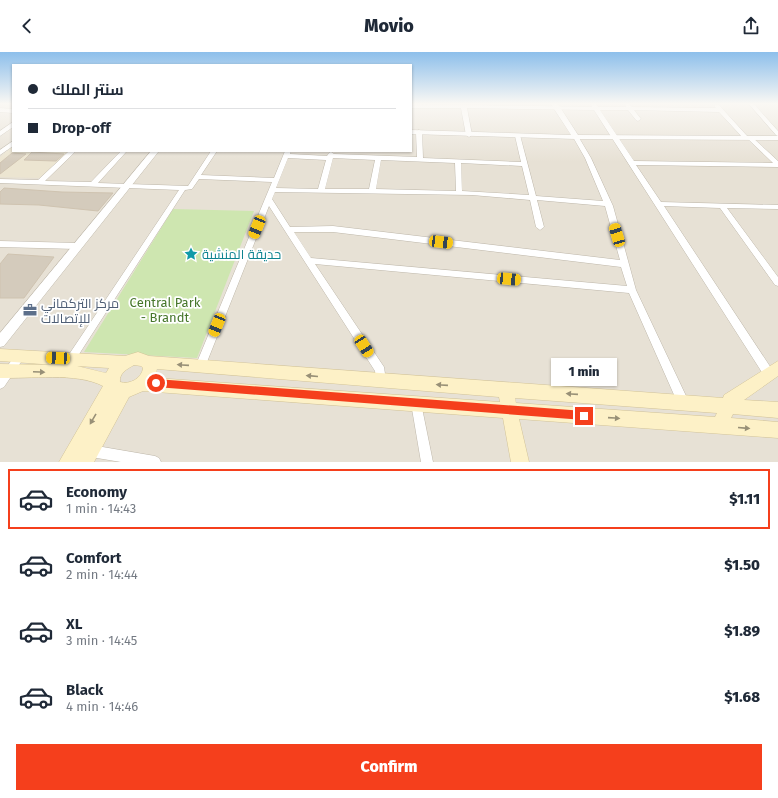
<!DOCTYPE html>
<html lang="en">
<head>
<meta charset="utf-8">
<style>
	:root { --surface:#fff; --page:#f2f2f3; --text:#1f2937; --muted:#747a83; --line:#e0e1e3; --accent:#f53f1c }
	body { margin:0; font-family:"Fira Sans",Cairo,sans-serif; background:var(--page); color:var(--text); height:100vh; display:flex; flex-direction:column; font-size:15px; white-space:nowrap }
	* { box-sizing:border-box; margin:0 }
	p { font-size:13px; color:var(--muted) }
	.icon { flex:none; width:22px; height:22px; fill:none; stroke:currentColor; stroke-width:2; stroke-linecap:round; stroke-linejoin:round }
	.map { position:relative; height:410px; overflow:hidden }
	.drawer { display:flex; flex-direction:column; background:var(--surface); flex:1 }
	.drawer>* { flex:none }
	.hud { position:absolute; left:12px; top:12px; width:400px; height:88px; border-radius:0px; box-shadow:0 1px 3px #0004; display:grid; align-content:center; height:88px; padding:0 16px; background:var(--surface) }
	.end { position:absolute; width:18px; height:18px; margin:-9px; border:5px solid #f53f1c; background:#fff; box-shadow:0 0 0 2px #fff }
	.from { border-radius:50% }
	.bubble { position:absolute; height:28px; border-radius:0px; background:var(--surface); box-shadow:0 1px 3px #0004; font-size:13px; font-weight:800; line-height:28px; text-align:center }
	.car { position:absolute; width:12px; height:24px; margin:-12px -6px; border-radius:5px; box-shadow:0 0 3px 1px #0007; background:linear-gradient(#f5c518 24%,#345 0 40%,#f5c518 0 76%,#345 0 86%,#f5c518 0) }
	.hud b { display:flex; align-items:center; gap:14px; height:38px; font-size:15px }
	.hud b+b { border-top:1px solid var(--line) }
	.hud i { width:10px; height:10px; background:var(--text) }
	ul { padding:7px 0 0; list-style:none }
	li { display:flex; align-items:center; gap:12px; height:60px; margin:0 8px 6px; padding:0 8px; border:2px solid transparent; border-radius:0px }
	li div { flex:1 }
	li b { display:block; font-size:15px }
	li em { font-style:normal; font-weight:800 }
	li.selected { border-color:var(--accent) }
	li>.icon { width:36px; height:36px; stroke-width:1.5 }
	.cta { display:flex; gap:8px; margin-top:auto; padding:8px 16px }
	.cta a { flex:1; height:46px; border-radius:0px; background:var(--accent); color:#fff; font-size:16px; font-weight:800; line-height:46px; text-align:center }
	header { display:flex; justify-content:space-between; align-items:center; height:52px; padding:0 16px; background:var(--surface); font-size:18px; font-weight:800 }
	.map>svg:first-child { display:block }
	.residential { fill:#e7e1d5 }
	.education { fill:#ece5d1 }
	.green { fill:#cee6b0 }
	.building { fill:#d4cbbc; stroke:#cfc3b0 }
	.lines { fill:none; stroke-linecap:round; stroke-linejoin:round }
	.minor-casing { stroke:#beb7aa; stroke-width:1 }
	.tertiary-casing { stroke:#beb7aa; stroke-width:1 }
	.secondary-casing { stroke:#d2c398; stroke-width:1 }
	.minor { fill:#fff; fill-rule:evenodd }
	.tertiary { fill:#fff; fill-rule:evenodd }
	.secondary { fill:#fdf1c7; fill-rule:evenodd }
	.oneway { fill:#989077 }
	.route { fill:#f53f1c }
	.labels { text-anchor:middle; stroke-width:3.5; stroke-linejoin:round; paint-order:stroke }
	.culture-label { font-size:13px; fill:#0d838f; stroke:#fff; text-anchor:start }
	.park-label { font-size:13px; fill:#46762a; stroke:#fff }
	.service-label { font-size:13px; fill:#4e5e75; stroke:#fff; text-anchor:start }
</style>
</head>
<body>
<header><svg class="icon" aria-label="back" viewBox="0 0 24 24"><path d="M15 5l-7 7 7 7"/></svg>Movio<svg class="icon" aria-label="share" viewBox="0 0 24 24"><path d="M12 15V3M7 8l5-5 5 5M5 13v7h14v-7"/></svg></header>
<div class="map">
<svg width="778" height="410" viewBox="0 0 778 410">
	<rect width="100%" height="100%" fill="#f3efe7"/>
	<polygon class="residential" points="0,52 13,52 13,99 411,99 411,52 778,52 778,410 0,410"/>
	<polygon class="education" points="13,94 13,99 69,99 41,126 0,125 0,105"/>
	<polygon class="green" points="173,157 254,159 197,306 84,300"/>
	<g class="building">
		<polygon points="32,100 64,102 56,109 24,108"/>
		<polygon points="12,101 26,102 0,122 0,111"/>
		<polygon points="4,136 62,140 113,141 98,159 39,153 0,152 0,140"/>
		<polygon points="8,202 54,205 24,246 0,246 0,212"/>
	</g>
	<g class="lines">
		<g class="minor-casing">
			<g id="minor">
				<path d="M 411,52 L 592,55 L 591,52 L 596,52 L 598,55 L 626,55 L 625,52 L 629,52 L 632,55 L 716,56 L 714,54 L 715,53 L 719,53 L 748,85 L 752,85 L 778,109 L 778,115 L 636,113 L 661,150 L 778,153 L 778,157 L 727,156 L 778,225 L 778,234 L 775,233 L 720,156 L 664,154 L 773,319 L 774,322 L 773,325 L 769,327 L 765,325 L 594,58 L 467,56 L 472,83 L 469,85 L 466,83 L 461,56 L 411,56 ZM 600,58 L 628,58 L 636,68 L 638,69 L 641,67 L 634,58 L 719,60 L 744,87 L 748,87 L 773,111 L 634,109 Z"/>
				<polygon points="749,52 754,52 778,79 778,84 776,83"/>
				<polygon points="0,56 13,57 13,61 0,60"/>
				<polygon points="13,70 13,75 0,84 0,79"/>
				<path d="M 419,78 L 422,80 L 423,106 L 521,110 L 515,84 L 520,83 L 536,144 L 603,149 L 585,106 L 573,85 L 576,83 L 578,84 L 591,106 L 613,154 L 636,238 L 687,346 L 688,350 L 687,354 L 683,355 L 679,354 L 629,241 L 315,212 L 384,315 L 386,329 L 385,332 L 381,334 L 377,332 L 375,319 L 269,154 L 205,315 L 204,318 L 200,319 L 196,318 L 195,315 L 272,130 L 199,127 L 192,137 L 185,138 L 74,310 L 71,311 L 68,310 L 66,307 L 68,304 L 179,138 L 0,131 L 0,127 L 38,128 L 69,99 L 76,99 L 45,129 L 91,130 L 121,99 L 127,99 L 98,131 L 188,134 L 211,99 L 217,99 L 201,123 L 274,126 L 285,99 L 291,99 L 290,102 L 327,104 L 329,101 L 331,100 L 334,102 L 417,105 L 416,80 ZM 288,106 L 326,108 L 318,137 L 276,136 ZM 333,106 L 375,108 L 369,137 L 325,137 ZM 381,108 L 455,111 L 456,139 L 376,137 ZM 461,111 L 522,114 L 529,143 L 462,139 ZM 275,140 L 472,143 L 530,148 L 536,175 L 540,178 L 544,175 L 537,148 L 605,154 L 620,208 L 333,174 L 290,175 L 272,147 ZM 294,180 L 333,180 L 621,215 L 627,234 L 311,206 Z"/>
				<polygon points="13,89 13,94 0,103 0,98"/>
				<polygon points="0,189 77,191 81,194 77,197 0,195"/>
				<polygon points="20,300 23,301 25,304 23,307 4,335 0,337 0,324 17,301"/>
				<polygon points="416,346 420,347 421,351 433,410 421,410 411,351 412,347"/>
				<polygon points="91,393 155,404 159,406 161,410 121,410 91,405 87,403 85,399 87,395"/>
			</g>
		</g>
		<g class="tertiary-casing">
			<g id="tertiary">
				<polygon points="551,52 558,52 578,83 778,84 778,88 576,87 411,82 411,78 571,83"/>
				<polygon points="151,99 159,99 4,294 0,295 0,281"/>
			</g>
		</g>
		<g class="secondary-casing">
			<path id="secondary" d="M 0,297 L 125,304 L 138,300 L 149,304 L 723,346 L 724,343 L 778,309 L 778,324 L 744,348 L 778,350 L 778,366 L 733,362 L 731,366 L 778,370 L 778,386 L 519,367 L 529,410 L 511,410 L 503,366 L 143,339 L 129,345 L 94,410 L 59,410 L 103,334 C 76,320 30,327 0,326 L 0,312 L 55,313 L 0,309 ZM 134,313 L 141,314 L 143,316 C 142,326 130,333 120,330 C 119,321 127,317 134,313 ZM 77,314 L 109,316 L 106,321 ZM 157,317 L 499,345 L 500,350 L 155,326 ZM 515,346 L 717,361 L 715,365 L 516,351 Z"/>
		</g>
		<use href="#minor" class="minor"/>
		<use href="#tertiary" class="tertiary"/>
		<use href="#secondary" class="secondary"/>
	</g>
	<defs><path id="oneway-solid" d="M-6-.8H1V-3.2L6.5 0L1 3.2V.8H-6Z"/></defs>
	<g class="oneway">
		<use href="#oneway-solid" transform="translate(183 313) rotate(-176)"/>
		<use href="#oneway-solid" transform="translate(39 320) rotate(2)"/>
		<use href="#oneway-solid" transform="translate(312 324) rotate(-175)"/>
		<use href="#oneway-solid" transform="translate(442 333) rotate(-176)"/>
		<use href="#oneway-solid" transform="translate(572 342) rotate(-176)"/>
		<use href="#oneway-solid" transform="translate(614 366) rotate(4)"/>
		<use href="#oneway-solid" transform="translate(93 367) rotate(120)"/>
		<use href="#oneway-solid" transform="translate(744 376) rotate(5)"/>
	</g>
	<linearGradient id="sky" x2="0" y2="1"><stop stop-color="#8dbfeb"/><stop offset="0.47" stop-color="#faf8f4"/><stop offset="1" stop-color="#faf8f4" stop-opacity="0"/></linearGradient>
	<rect width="778" height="110" fill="url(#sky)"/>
	<polygon class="route" points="156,327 584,359 589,364 584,368 156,335 151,331"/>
	<defs>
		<g id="sight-bare" transform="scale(1.08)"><path d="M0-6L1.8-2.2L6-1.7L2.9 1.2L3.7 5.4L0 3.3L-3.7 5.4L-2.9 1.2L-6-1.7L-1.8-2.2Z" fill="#0f9aa8" stroke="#fff" stroke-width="2.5" paint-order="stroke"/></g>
		<g id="office-bare" transform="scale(1.08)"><path d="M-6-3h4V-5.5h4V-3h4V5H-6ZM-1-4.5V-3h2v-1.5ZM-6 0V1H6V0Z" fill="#5c6f8a" stroke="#fff" stroke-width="2.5" paint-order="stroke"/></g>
	</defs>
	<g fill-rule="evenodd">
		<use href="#sight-bare" x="191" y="202"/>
		<use href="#office-bare" x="30" y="258"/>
	</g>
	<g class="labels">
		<g class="culture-label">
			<text x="202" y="207">حديقة المنشية</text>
		</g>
		<g class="park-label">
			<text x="165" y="255">Central Park<tspan x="165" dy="15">- Brandt</tspan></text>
		</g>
		<g class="service-label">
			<text x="41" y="256">مركز التركماني<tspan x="41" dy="15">للإتصالات</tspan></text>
		</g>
	</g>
</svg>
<i class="end from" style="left:156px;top:331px"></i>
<i class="end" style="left:584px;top:364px"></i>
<div class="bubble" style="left:551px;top:306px;width:66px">1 min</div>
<i class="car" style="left:257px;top:175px;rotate:202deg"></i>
<i class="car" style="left:617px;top:183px;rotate:343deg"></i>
<i class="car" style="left:441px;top:190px;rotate:97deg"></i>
<i class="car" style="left:509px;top:227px;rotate:95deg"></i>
<i class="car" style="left:217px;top:273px;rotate:202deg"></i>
<i class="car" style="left:364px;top:294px;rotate:147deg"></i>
<i class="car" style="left:58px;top:306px;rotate:273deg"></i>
<div class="hud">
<b><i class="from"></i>سنتر الملك</b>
<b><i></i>Drop-off</b>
</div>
</div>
<section class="drawer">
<ul>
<li class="selected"><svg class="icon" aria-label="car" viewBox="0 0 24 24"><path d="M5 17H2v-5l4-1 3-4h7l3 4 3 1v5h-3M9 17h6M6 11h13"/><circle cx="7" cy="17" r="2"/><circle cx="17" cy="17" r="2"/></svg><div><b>Economy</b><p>1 min · 14:43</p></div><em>$1.11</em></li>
<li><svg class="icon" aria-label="car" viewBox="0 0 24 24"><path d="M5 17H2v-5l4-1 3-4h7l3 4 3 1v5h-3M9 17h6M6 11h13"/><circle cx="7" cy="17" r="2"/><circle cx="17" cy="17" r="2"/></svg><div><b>Comfort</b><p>2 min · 14:44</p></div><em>$1.50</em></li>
<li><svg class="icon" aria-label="car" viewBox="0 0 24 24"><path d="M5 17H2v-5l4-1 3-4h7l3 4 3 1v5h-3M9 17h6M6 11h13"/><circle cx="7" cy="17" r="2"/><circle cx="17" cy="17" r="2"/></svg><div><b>XL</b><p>3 min · 14:45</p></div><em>$1.89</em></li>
<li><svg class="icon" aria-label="car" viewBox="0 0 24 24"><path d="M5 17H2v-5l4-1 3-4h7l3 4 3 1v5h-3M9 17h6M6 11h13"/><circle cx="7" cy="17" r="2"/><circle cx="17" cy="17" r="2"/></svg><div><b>Black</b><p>4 min · 14:46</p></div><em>$1.68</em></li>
</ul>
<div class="cta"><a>Confirm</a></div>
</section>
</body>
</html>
